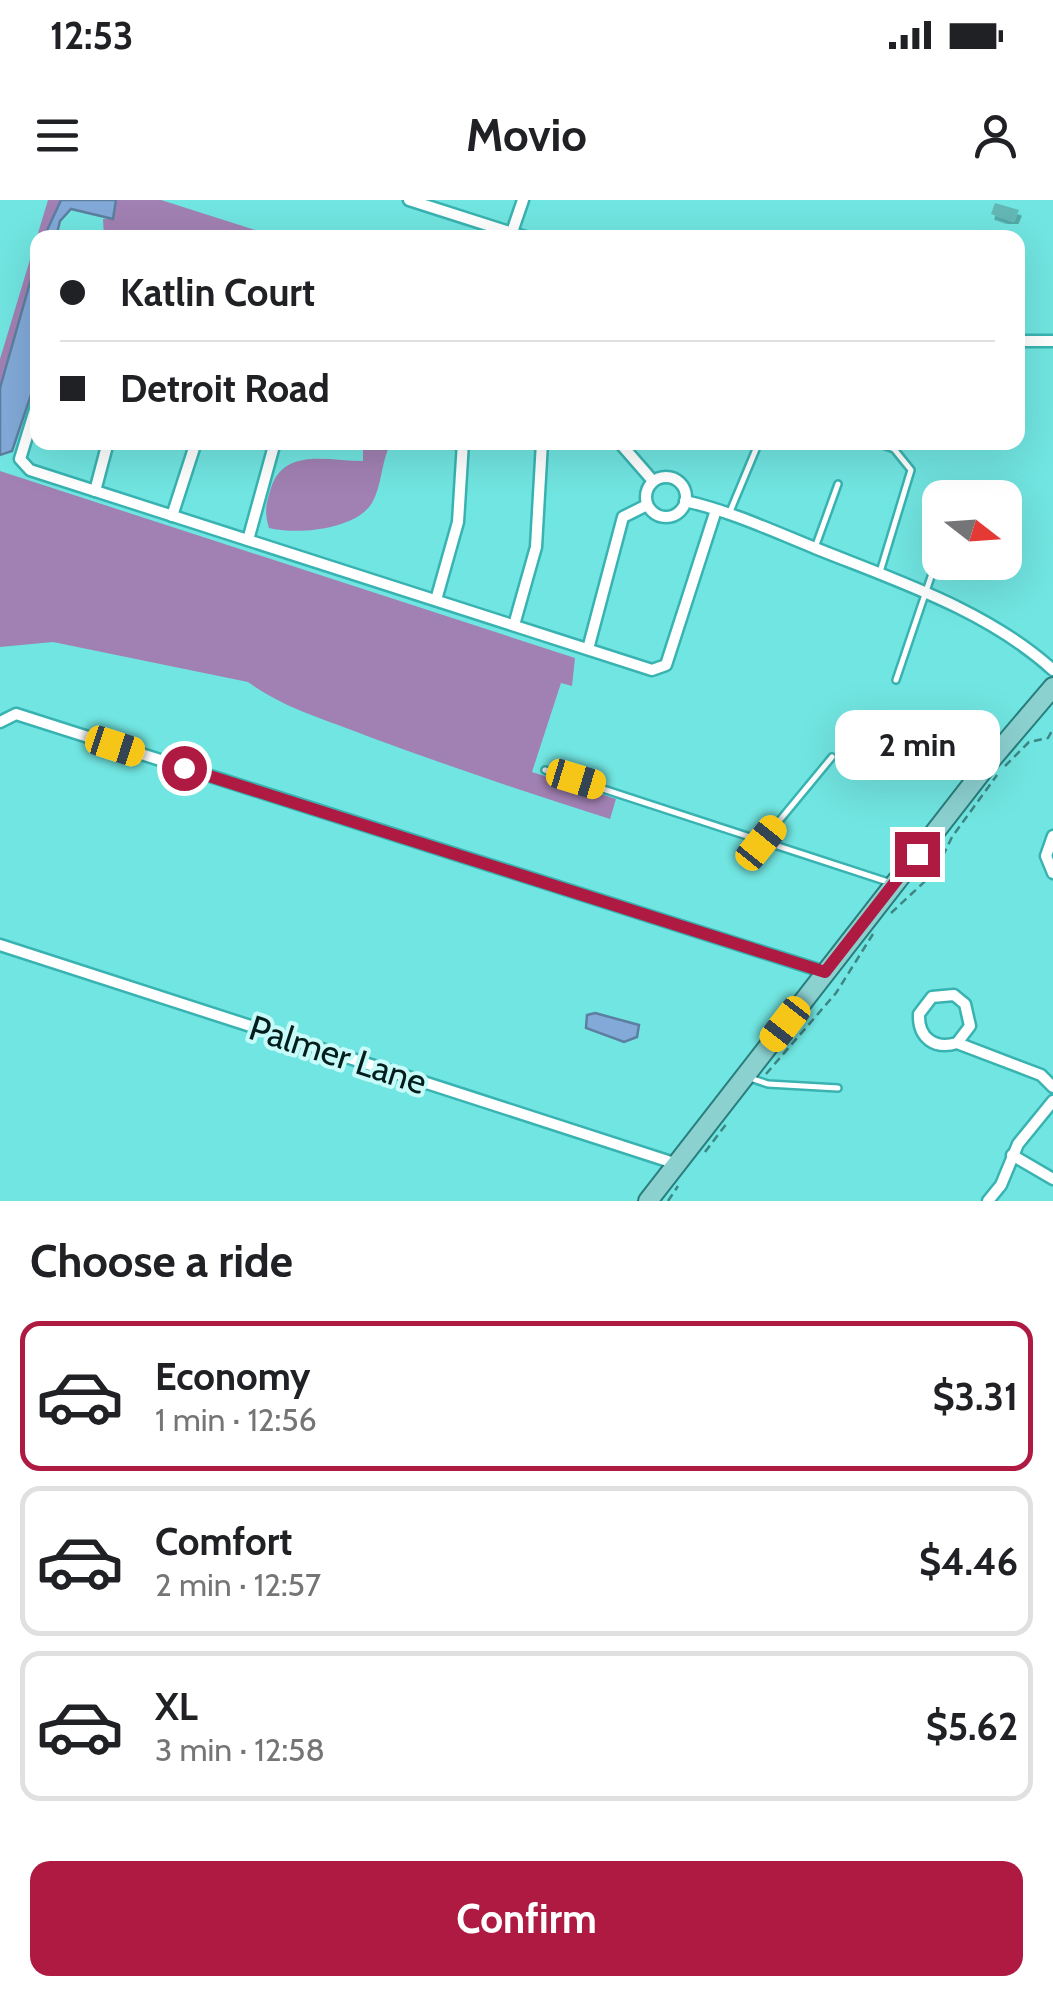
<!DOCTYPE html>
<html lang="en">
<head>
<meta charset="utf-8">
<style>
	:root { --surface:#fff; --page:#f6f6f6; --text:#202124; --muted:#757577; --line:#e0e0e0; --accent:#ae1a42 }
	body { margin:0; font-family:Cabin,sans-serif; background:var(--page); color:var(--text); height:100vh; display:flex; flex-direction:column; font-size:38px; white-space:nowrap }
	* { box-sizing:border-box; margin:0 }
	p { font-size:32px; color:var(--muted) }
	.icon { flex:none; width:55px; height:55px; fill:none; stroke:currentColor; stroke-width:2; stroke-linecap:round; stroke-linejoin:round }
	.map { position:relative; height:1001px; overflow:hidden }
	.sheet { display:flex; flex-direction:column; background:var(--surface); flex:1 }
	.sheet>* { flex:none }
	.hud { position:absolute; left:30px; top:30px; width:995px; height:220px; border-radius:20px; box-shadow:0 10px 40px #0002; display:grid; align-content:center; height:220px; padding:0 30px; background:var(--surface) }
	.needle { width:65px; rotate:107deg }
	.tools { position:absolute; left:922px; top:280px; display:grid; gap:20px }
	.tools a { display:grid; place-items:center; width:100px; height:100px; border-radius:20px; background:var(--surface); box-shadow:0 10px 40px #0002; font-size:50px }
	.end { position:absolute; width:45px; height:45px; margin:-22px; border:12px solid #ae1a42; background:#fff; box-shadow:0 0 0 5px #fff }
	.from { border-radius:50% }
	.bubble { position:absolute; height:70px; border-radius:20px; background:var(--surface); box-shadow:0 10px 40px #0002; font-size:32px; font-weight:800; line-height:70px; text-align:center }
	.car { position:absolute; width:30px; height:60px; margin:-30px -15px; border-radius:12px; box-shadow:0 0 8px 2px #0007; background:linear-gradient(#f5c518 24%,#345 0 40%,#f5c518 0 76%,#345 0 86%,#f5c518 0) }
	.hud b { display:flex; align-items:center; gap:35px; height:95px; font-size:38px }
	.hud b+b { border-top:2px solid var(--line) }
	.hud i { width:25px; height:25px; background:var(--text) }
	ul { padding:0; list-style:none }
	li { display:flex; align-items:center; gap:30px; height:150px; margin:0 20px 15px; padding:0 10px; border:5px solid var(--line); border-radius:20px }
	li div { flex:1 }
	li b { display:block; font-size:38px }
	li em { font-style:normal; font-weight:800 }
	li.on { border-color:var(--accent) }
	li>.icon { width:90px; height:90px; stroke-width:1.5 }
	h2 { padding:0 30px; font-size:45px; line-height:120px }
	.action { display:flex; gap:20px; margin-top:auto; padding:20px 30px }
	.action a { flex:1; height:115px; border-radius:20px; background:var(--accent); color:#fff; font-size:40px; font-weight:800; line-height:115px; text-align:center }
	.status { display:flex; justify-content:space-between; align-items:center; height:70px; padding:0 50px; background:var(--surface); direction:ltr }
	.status svg { height:28px; fill:currentColor }
	header { display:flex; justify-content:space-between; align-items:center; height:130px; padding:0 30px; background:var(--surface); font-size:45px; font-weight:800 }
	.map>svg:first-child { display:block }
	.forest { fill:#a181b3 }
	.water { fill:#82a9d8; stroke:#5c7fa0; stroke-width:2.5 }
	.building { fill:#64b7b4; filter:url(#shadow) }
	.lines { fill:none; stroke-linecap:round; stroke-linejoin:round }
	.lane-casing { stroke:#38b3b1; stroke-width:10 }
	.street-casing { stroke:#38b3b1; stroke-width:15 }
	.primary-casing { stroke:#297e7d; stroke-width:22 }
	.path { stroke:#3d8684; stroke-width:2.5; stroke-dasharray:8 5; stroke-linecap:butt }
	.lane { stroke:#fff; stroke-width:5 }
	.street { stroke:#fff; stroke-width:10 }
	.primary { stroke:#8bd1d0; stroke-width:18 }
	.route { stroke:#ae1a42; stroke-width:12 }
	.labels { text-anchor:middle; stroke-width:8; stroke-linejoin:round; paint-order:stroke }
	.street-label { font-size:35px; fill:#031c1c; stroke:#c7fbf9 }
</style>
</head>
<body>
<div class="status"><b>12:53</b><svg viewBox="0 0 49 12"><path d="M0 12V9h3v3zM5 12V6h3v6zM10 12V3h3v9zM15 12V0h3v12zM26 1h20v11H26zM47 4h2v5h-2z"/></svg></div>
<header><svg class="icon" aria-label="menu" viewBox="0 0 24 24"><path d="M4 6h16M4 12h16M4 18h16"/></svg>Movio<svg class="icon" aria-label="person" viewBox="0 0 24 24"><circle cx="12" cy="8" r="4"/><path d="M4 21q1-7 8-7t8 7"/></svg></header>
<div class="map">
<svg width="1053" height="1001" viewBox="0 0 1053 1001">
	<defs>
		<filter id="shadow"><feDropShadow dx="3" dy="5.5" stdDeviation="0" flood-color="#0004"/></filter>
	</defs>
	<rect width="100%" height="100%" fill="#71e5e1"/>
	<g class="forest">
		<polygon points="48,0 61,0 44,37 38,38 37,58 0,188 0,159"/>
		<polygon points="116,0 161,0 277,37 104,37 103,19 113,18"/>
		<path d="M 363,243 L 391,243 C 381,261 382,286 372,303 C 355,330 297,335 269,328 C 264,312 266,304 271,288 C 284,247 329,261 363,261 Z"/>
		<path d="M 0,271 L 575,458 L 572,486 L 561,483 L 532,572 L 616,599 L 610,619 C 528,593 448,566 367,536 C 325,519 285,509 248,482 L 53,442 L 0,447 Z"/>
	</g>
	<g class="water">
		<polygon points="61,0 116,0 113,19 71,9 60,21 56,37 44,37"/>
		<polygon points="37,58 36,180 12,251 0,255 0,188"/>
		<polygon points="595,813 639,825 637,837 624,842 586,828 587,815"/>
	</g>
	<polygon class="building" points="995,3 1019,10 1014,22 991,14"/>
	<g class="lines">
		<g class="lane-casing">
			<g id="lane">
				<polyline points="875,242 894,249 911,270 880,372"/>
				<polyline points="957,298 960,287"/>
				<polyline points="729,314 759,242"/>
				<polyline points="816,345 838,284"/>
				<polyline points="896,480 940,350"/>
				<polyline points="545,570 891,683"/>
				<polyline points="761,643 832,557"/>
				<polyline points="747,877 768,884 838,888"/>
			</g>
		</g>
		<g class="street-casing">
			<g id="street">
				<polyline points="409,0 528,38"/>
				<polyline points="512,32 523,0"/>
				<polyline points="1018,141 1053,141"/>
				<polyline points="38,200 20,259 30,270 652,470 666,465 716,310"/>
				<polyline points="437,242 462,243"/>
				<polyline points="619,242 653,281"/>
				<circle cx="666" cy="297" r="20"/>
				<polyline points="95,291 108,242"/>
				<path d="M 685,301 C 730,311 773,331 815,348 C 897,381 987,410 1053,470"/>
				<polyline points="172,316 196,242"/>
				<polyline points="248,340 275,242"/>
				<polyline points="436,400 458,322 463,242"/>
				<polyline points="514,425 536,347 542,242"/>
				<polyline points="588,449 623,317 647,305"/>
				<polyline points="0,522 16,514 825,772"/>
				<polyline points="1053,636 1046,656 1053,673"/>
				<polyline points="0,745 677,964"/>
				<path d="M 957,843 L 970,826 L 965,804 L 954,795 L 932,797 L 919,814 C 918,838 935,850 957,843 L 1041,875 L 1053,887"/>
				<polyline points="1012,955 1053,979"/>
				<polyline points="988,1001 1001,985 1018,944 1053,901"/>
			</g>
		</g>
		<g class="primary-casing">
			<polyline id="primary" points="648,1001 991,560 1053,487"/>
		</g>
		<g class="path">
			<polyline points="1005,566 1029,542 1048,538 1053,529"/>
			<polyline points="891,713 935,672 952,637 997,575"/>
			<polyline points="766,874 836,793 873,734"/>
			<polyline points="705,952 727,923"/>
			<polyline points="668,1001 678,986"/>
		</g>
		<use href="#lane" class="lane"/>
		<use href="#street" class="street"/>
		<use href="#primary" class="primary"/>
	</g>
	<g class="lines">
		<polyline class="route" points="184,568 825,772 917,654"/>
	</g>
	<g class="labels">
		<g class="street-label">
			<text transform="translate(338 855) rotate(18)" y="12">Palmer Lane</text>
		</g>
	</g>
</svg>
<div class="tools">
<a><svg class="needle" viewBox="-14 -14 28 28"><path d="M0-13l5 13h-10z" fill="#e53935"/><path d="M0 13l5-13h-10z" fill="#757577"/></svg></a>
</div>
<i class="end from" style="left:184px;top:568px"></i>
<i class="end" style="left:917px;top:654px"></i>
<div class="bubble" style="left:835px;top:510px;width:165px">2 min</div>
<i class="car" style="left:115px;top:546px;rotate:108deg"></i>
<i class="car" style="left:576px;top:579px;rotate:107deg"></i>
<i class="car" style="left:761px;top:643px;rotate:39deg"></i>
<i class="car" style="left:785px;top:824px;rotate:218deg"></i>
<div class="hud">
<b><i class="from"></i>Katlin Court</b>
<b><i></i>Detroit Road</b>
</div>
</div>
<section class="sheet">
<h2>Choose a ride</h2>
<ul>
<li class="on"><svg class="icon" aria-label="car" viewBox="0 0 24 24"><path d="M5 17H2v-5l4-1 3-4h7l3 4 3 1v5h-3M9 17h6M6 11h13"/><circle cx="7" cy="17" r="2"/><circle cx="17" cy="17" r="2"/></svg><div><b>Economy</b><p>1 min · 12:56</p></div><em>$3.31</em></li>
<li><svg class="icon" aria-label="car" viewBox="0 0 24 24"><path d="M5 17H2v-5l4-1 3-4h7l3 4 3 1v5h-3M9 17h6M6 11h13"/><circle cx="7" cy="17" r="2"/><circle cx="17" cy="17" r="2"/></svg><div><b>Comfort</b><p>2 min · 12:57</p></div><em>$4.46</em></li>
<li><svg class="icon" aria-label="car" viewBox="0 0 24 24"><path d="M5 17H2v-5l4-1 3-4h7l3 4 3 1v5h-3M9 17h6M6 11h13"/><circle cx="7" cy="17" r="2"/><circle cx="17" cy="17" r="2"/></svg><div><b>XL</b><p>3 min · 12:58</p></div><em>$5.62</em></li>
</ul>
<div class="action"><a>Confirm</a></div>
</section>
</body>
</html>
